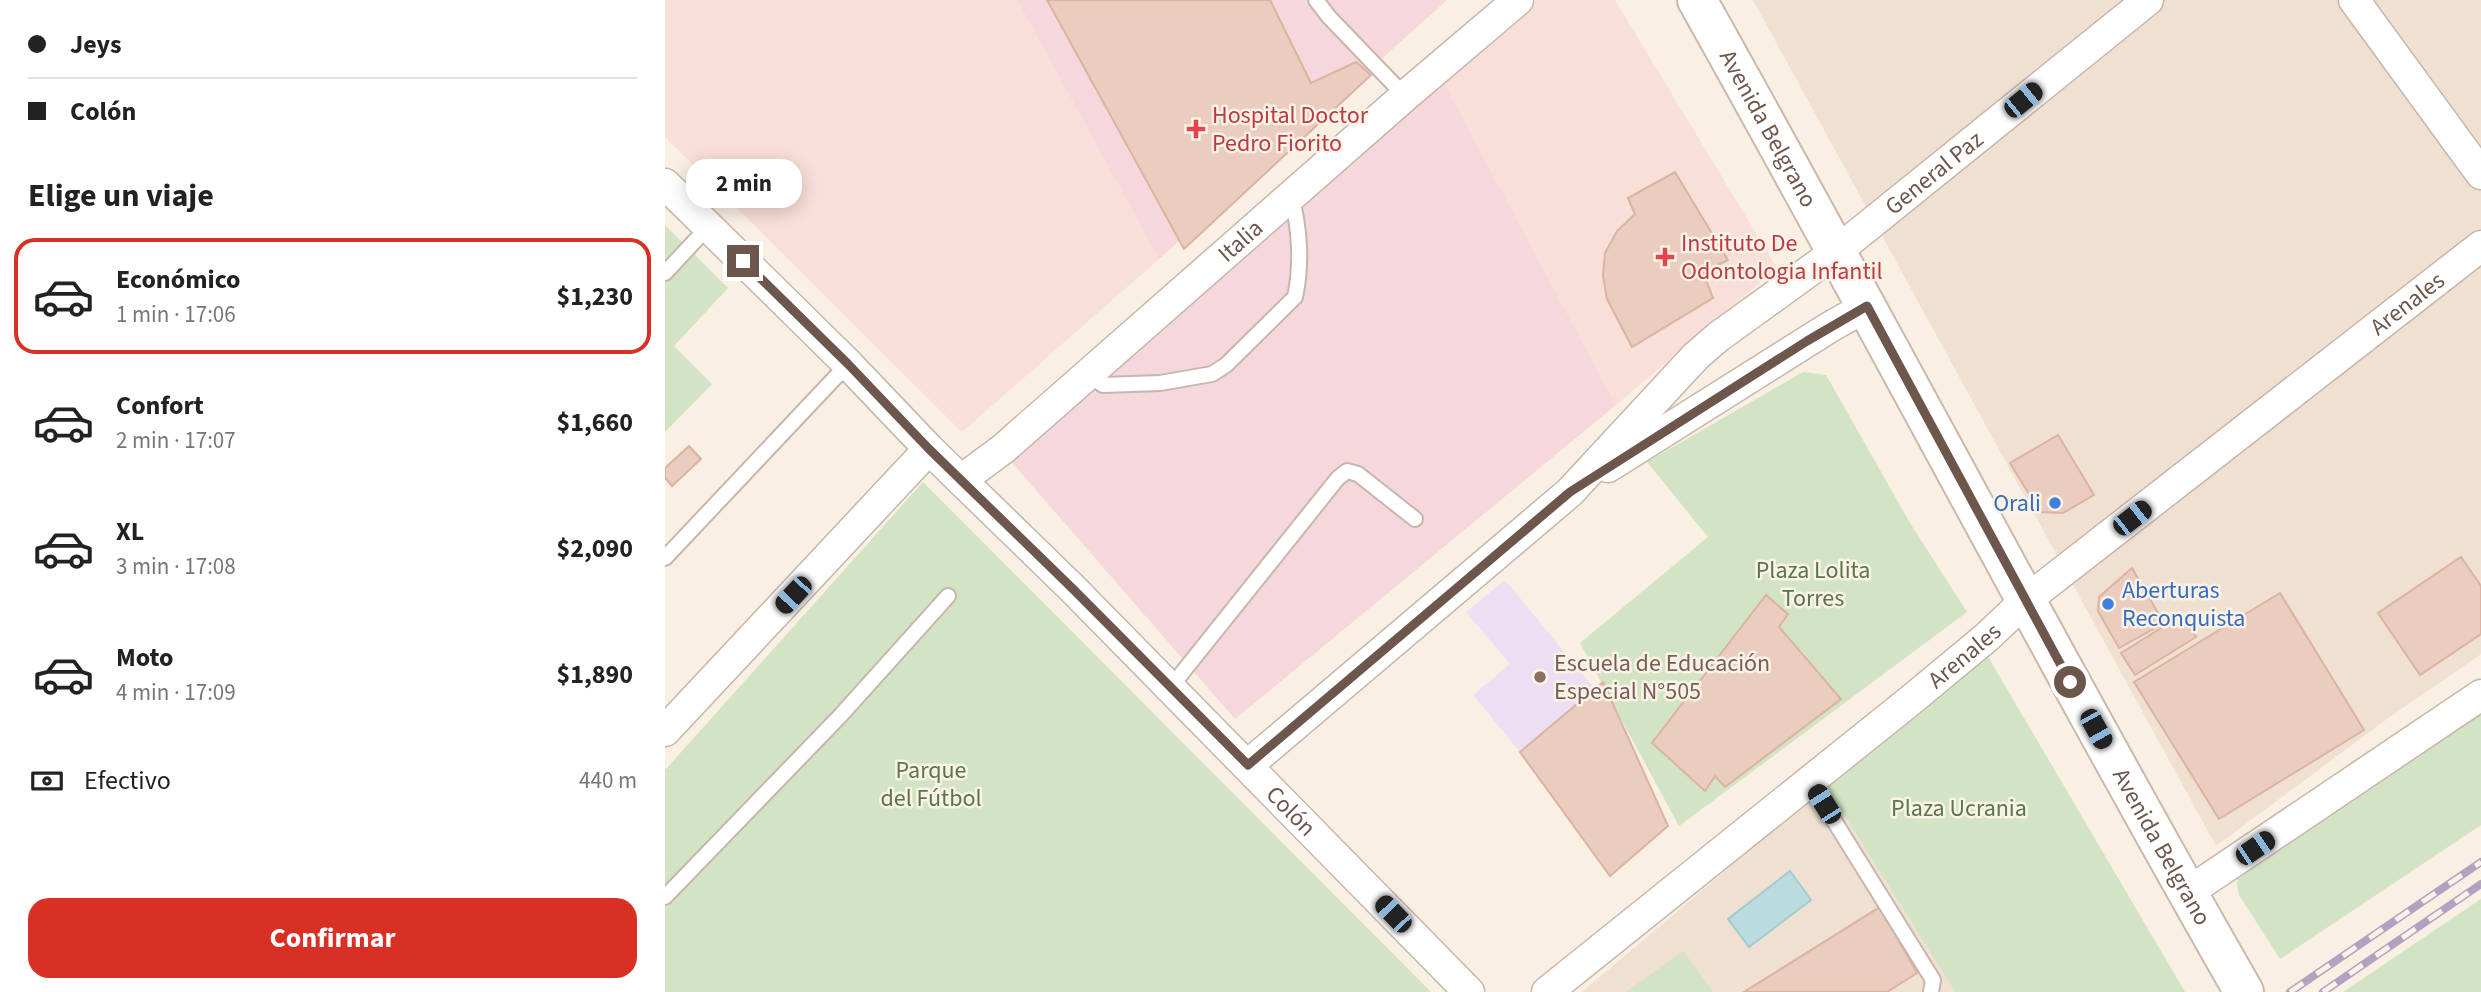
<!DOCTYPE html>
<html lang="es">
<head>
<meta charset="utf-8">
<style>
	:root { --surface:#fff; --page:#f2f2f2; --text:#222; --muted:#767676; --line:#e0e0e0; --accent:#d93025 }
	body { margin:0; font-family:"Source Sans 3",sans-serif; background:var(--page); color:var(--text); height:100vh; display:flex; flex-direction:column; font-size:26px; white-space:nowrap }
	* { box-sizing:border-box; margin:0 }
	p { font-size:23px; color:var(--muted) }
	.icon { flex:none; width:38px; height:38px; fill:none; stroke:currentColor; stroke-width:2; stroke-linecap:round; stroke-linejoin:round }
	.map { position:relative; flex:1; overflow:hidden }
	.side { display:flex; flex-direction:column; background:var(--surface); width:665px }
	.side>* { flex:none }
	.banner { display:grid; align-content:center; height:154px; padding:0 28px; background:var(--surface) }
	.end { position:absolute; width:32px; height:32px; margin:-16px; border:9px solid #6d564c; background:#fff; box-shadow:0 0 0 4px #fff }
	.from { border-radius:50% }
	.bubble { position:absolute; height:49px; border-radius:21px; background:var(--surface); box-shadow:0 4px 18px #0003; font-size:23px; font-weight:700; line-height:49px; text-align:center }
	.car { position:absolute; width:21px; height:42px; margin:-21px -10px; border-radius:9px; box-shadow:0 0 5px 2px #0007; background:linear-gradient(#222 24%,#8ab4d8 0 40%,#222 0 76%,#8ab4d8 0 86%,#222 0) }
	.banner b { display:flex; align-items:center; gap:24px; height:66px; font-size:26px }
	.banner b+b { border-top:2px solid var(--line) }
	.banner i { width:18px; height:18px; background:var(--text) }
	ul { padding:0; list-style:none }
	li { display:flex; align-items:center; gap:21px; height:116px; margin:0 14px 10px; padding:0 14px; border:4px solid transparent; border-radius:21px }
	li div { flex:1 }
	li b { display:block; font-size:26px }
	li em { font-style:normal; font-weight:700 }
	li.selected { border-color:var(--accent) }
	li>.icon { width:63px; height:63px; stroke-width:1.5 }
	h2 { padding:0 28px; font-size:32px; line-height:84px }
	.pay { display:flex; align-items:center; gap:18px; height:77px; padding:0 28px; font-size:26px }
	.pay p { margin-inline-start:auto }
	.action { display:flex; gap:14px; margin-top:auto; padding:14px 28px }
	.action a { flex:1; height:80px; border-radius:21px; background:var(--accent); color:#fff; font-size:28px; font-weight:700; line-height:80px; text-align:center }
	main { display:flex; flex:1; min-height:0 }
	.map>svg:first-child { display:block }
	.residential { fill:#efe0d2 }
	.commercial { fill:#f8dfd7 }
	.education { fill:#ecdff4 }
	.medical { fill:#f5d7dc }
	.green { fill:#d2e4c3 }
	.water { fill:#badcdf; stroke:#a2cbcf; stroke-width:2 }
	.building { fill:#eacdbe; stroke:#dbb3a0; stroke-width:2 }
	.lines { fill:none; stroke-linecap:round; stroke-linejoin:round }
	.service-casing { stroke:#c7b6ab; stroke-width:18 }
	.minor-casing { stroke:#c7b6ab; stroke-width:33 }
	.secondary-casing { stroke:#ccb8ab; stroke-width:42 }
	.service { stroke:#fff; stroke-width:14 }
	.minor { stroke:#fff; stroke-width:30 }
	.secondary { stroke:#fff; stroke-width:38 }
	.rail-casing { stroke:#b1a3c0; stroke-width:8 }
	.rail { stroke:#fcf3e8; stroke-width:5; stroke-dasharray:16; stroke-linecap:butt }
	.route { stroke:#6d564c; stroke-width:9 }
	.health-dot { fill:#e0444e; stroke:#fcf3e8; stroke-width:2.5 }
	.shop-dot { fill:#3f7fe0; stroke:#fcf3e8; stroke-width:2.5 }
	.education-dot { fill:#8d6e63; stroke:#fcf3e8; stroke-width:2.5 }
	.labels { text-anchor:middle; stroke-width:5; stroke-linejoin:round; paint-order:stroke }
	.health-label { font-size:24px; fill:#be3a42; stroke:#fcf3e8; text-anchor:start }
	.street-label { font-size:24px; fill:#6d564c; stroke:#fcf3e8 }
	.shop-label { font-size:24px; fill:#366cbe; stroke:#fcf3e8; text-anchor:end }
	.park-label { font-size:24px; fill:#597749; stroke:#fcf3e8 }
	.education-label { font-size:24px; fill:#785e54; stroke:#fcf3e8; text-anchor:start }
</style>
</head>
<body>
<main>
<section class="side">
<div class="banner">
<b><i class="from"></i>Jeys</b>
<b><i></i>Colón</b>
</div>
<h2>Elige un viaje</h2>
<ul>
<li class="selected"><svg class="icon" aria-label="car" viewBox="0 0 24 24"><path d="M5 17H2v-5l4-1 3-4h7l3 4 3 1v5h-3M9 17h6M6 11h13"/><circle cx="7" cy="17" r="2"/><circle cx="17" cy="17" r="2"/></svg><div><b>Económico</b><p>1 min · 17:06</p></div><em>$1,230</em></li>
<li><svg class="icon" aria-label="car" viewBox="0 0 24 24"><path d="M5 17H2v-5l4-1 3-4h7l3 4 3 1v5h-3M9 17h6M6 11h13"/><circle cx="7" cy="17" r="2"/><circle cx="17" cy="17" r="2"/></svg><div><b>Confort</b><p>2 min · 17:07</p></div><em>$1,660</em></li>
<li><svg class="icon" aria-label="car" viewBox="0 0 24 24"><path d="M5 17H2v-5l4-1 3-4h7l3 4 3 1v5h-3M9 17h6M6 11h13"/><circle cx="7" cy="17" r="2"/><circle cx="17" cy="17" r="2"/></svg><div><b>XL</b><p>3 min · 17:08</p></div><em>$2,090</em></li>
<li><svg class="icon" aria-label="car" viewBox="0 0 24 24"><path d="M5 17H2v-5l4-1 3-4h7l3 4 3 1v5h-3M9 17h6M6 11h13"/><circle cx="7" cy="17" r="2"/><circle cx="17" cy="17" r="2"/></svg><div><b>Moto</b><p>4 min · 17:09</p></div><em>$1,890</em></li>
</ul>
<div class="pay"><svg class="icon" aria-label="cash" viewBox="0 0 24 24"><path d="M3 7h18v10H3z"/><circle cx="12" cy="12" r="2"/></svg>Efectivo<p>440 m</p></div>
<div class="action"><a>Confirmar</a></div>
</section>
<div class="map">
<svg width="1816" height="992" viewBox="0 0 1816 992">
	<rect width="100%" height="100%" fill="#f9efe2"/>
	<g class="residential">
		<polygon points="1088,0 1816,0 1816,654 1722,719 1551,846"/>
		<polygon points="1161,786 1290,992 917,992"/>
	</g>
	<g class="commercial">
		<polygon points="0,0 352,0 494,259 297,432 0,137"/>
		<polygon points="872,0 950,0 1112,268 951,405 772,70"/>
	</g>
	<polygon class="education" points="840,580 930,689 855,752 808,695 845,664 801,612"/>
	<g class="medical">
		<polygon points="352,0 782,0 494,259"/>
		<polygon points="772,70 951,405 570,719 338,452"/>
	</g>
	<g class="green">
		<polygon points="0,225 63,288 9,346 47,384 0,432"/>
		<polygon points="1138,372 1161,375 1245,523 1302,612 1014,826 915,643 1043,537 982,462"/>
		<polygon points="258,482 766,992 0,992 0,770"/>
		<polygon points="1322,655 1520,992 1290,992 1161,786"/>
		<polygon points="1816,707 1816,825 1615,959 1574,895 1572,885 1573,874"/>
		<polygon points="1816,899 1816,992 1678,992"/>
		<polygon points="1018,951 1048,992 961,992"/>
	</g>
	<polygon class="water" points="1125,871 1146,900 1084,947 1063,919"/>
	<g class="building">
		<polygon points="382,0 605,0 646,83 691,62 706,75 519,249"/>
		<polygon points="1010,172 1063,260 1038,272 1048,298 967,347 942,299 938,276 940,253 952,231 970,214 963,198"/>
		<polygon points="1393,435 1429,495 1398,513 1375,512 1345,463"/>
		<polygon points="24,446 36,459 7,486 0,478 0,468"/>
		<polygon points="1796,557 1816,586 1816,634 1755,675 1713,613"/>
		<polygon points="1467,568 1499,623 1454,648 1433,611 1434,597"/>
		<polygon points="1615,593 1699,730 1554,819 1469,682"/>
		<polygon points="1101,595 1123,614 1114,627 1176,699 1060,787 1050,776 1040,791 987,743"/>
		<polygon points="1517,615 1531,637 1470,675 1456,653"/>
		<polygon points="938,682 1003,826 945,876 855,752"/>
		<polygon points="1215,907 1252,973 1222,992 1079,992"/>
	</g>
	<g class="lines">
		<g class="service-casing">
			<g id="service">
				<polyline points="651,0 664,17 740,96"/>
				<polyline points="0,273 43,227"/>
				<path d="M 422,374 L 438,385 L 495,383 L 547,374 L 561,365 L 630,297 C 637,265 635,228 626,196"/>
				<polyline points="0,558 183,364"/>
				<polyline points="505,688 673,478 682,471 693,474 750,519"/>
				<polyline points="1145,782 1268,980 1266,992"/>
				<polyline points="0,897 176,715 283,596"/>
			</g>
		</g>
		<g class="minor-casing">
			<g id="minor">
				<polyline points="1689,0 1816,174"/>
				<path id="s1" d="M 0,184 L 183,364 L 264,449 L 408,589 L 804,992"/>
				<polyline points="943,467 1165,327 1202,306"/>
				<path id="s2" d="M 296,480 L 338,449 L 740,96 L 853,0"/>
				<polyline points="0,731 264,449"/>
				<path id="s3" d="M 583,765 L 905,492 L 1031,356 L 1053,337 L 1172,251 L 1483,0"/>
				<polyline points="1522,893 1816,695"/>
				<path id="s4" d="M 882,992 L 1246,700 L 1322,637 L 1360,601 L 1816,246"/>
			</g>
		</g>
		<g class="secondary-casing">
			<g id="secondary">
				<path id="s5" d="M 1032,0 C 1217,329 1391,664 1579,992"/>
			</g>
		</g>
		<use href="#service" class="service"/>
		<use href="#minor" class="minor"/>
		<use href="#secondary" class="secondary"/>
		<g class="rail-casing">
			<g id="rail">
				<polyline points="1625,992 1816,862"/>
				<polyline points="1658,992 1816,884"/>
			</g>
		</g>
		<use href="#rail" class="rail"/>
	</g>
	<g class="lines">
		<polyline class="route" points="78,261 183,364 264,449 408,589 583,765 905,492 1142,341 1202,306 1405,682"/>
	</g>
	<g class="health-dot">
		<path d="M527.5 118.5h7v7h7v7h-7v7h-7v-7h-7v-7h7z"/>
		<path d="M996.5 246.5h7v7h7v7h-7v7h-7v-7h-7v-7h7z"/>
	</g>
	<g class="shop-dot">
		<circle cx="1390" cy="503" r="7"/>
		<circle cx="1443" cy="604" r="7"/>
	</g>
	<circle class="education-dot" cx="875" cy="677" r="7"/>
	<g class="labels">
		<g class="health-label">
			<text x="547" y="123">Hospital Doctor<tspan x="547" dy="28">Pedro Fiorito</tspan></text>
			<text x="1016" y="251">Instituto De<tspan x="1016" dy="28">Odontologia Infantil</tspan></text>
		</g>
		<g class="street-label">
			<text dy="8" stroke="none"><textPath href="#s5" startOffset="147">Avenida Belgrano</textPath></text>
			<text dy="8" stroke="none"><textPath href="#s3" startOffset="908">General Paz</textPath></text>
			<text dy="8" stroke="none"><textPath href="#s2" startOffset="368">Italia</textPath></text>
			<text dy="8" stroke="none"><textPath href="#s4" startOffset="1102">Arenales</textPath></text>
			<text dy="8" stroke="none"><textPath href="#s4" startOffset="536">Arenales</textPath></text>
			<text dy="8" stroke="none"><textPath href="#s1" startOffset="886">Colón</textPath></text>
			<text dy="8" stroke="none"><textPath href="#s5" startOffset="966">Avenida Belgrano</textPath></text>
		</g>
		<g class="shop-label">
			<text x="1376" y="511">Orali</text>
			<text x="1457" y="598" text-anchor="start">Aberturas<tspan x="1457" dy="28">Reconquista</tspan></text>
		</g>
		<g class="park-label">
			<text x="1148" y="578">Plaza Lolita<tspan x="1148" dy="28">Torres</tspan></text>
			<text x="266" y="778">Parque<tspan x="266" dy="28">del Fútbol</tspan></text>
			<text x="1294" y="816">Plaza Ucrania</text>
		</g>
		<g class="education-label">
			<text x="889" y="671">Escuela de Educación<tspan x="889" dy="28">Especial N°505</tspan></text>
		</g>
	</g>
</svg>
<i class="end from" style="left:1405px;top:682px"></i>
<i class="end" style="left:78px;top:261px"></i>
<div class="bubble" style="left:21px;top:159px;width:116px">2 min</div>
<i class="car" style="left:1358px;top:100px;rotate:51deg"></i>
<i class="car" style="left:1467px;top:518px;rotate:52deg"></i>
<i class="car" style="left:128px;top:595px;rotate:223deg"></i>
<i class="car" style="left:1431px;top:729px;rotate:151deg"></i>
<i class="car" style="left:1159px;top:804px;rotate:328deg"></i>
<i class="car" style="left:1590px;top:848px;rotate:56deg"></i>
<i class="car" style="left:728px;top:914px;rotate:316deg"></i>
</div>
</main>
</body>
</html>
